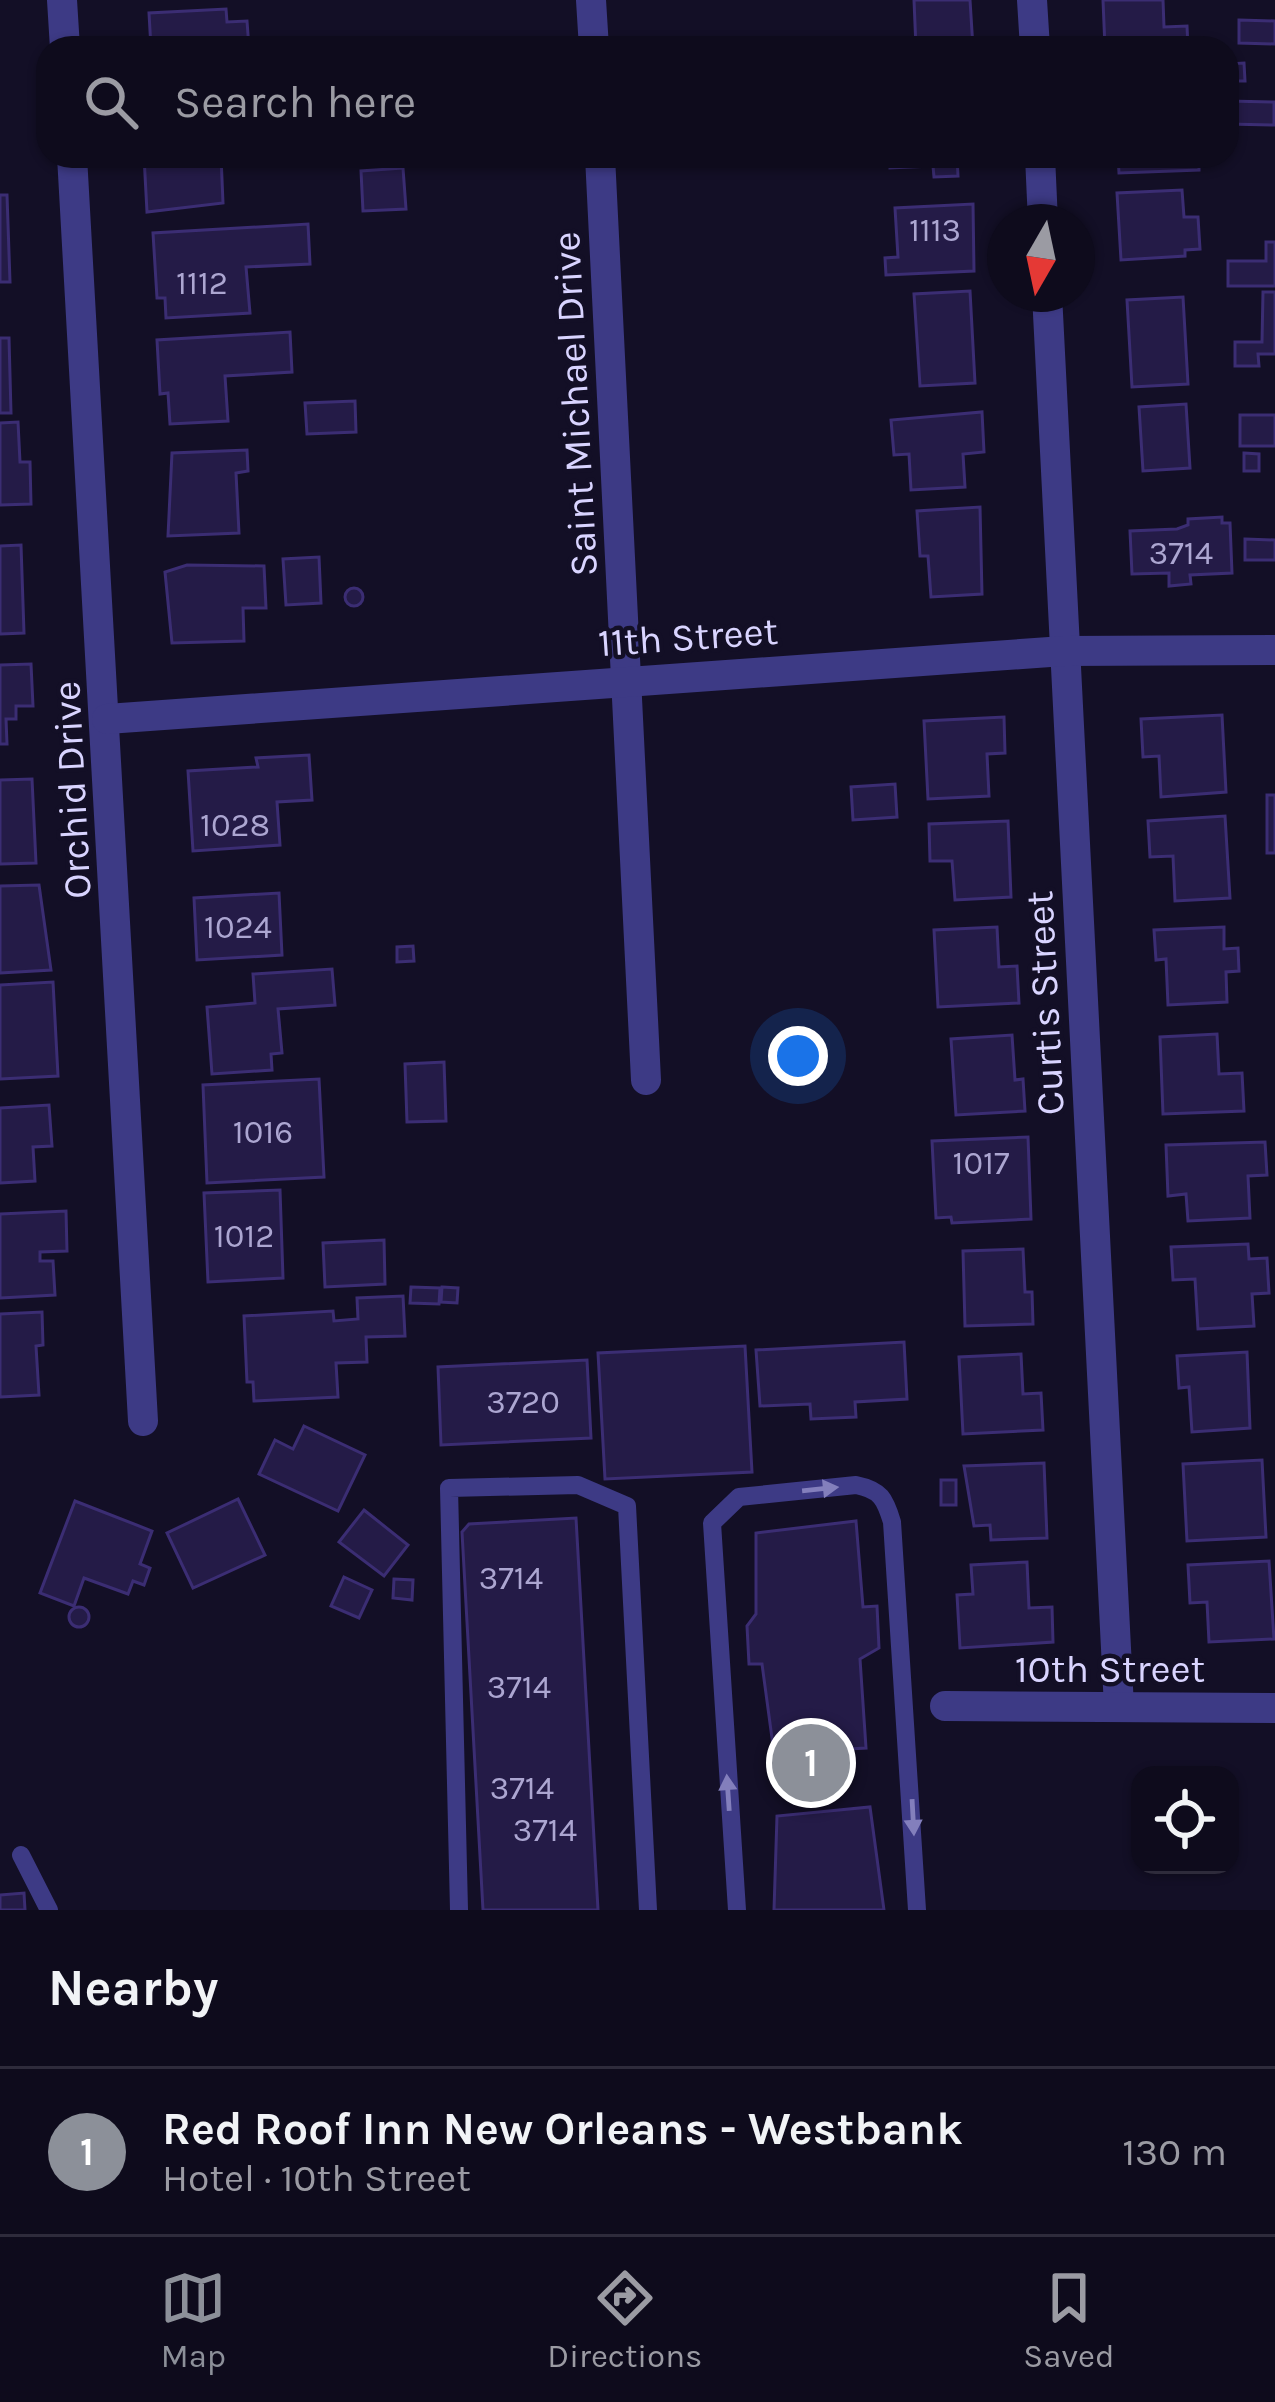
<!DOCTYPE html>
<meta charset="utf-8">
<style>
body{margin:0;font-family:Karla,sans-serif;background:#1c1929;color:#f1f3f6}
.controls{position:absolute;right:36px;bottom:36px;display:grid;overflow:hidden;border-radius:24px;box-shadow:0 3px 9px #0004}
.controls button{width:108px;height:108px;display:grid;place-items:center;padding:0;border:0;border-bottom:3px solid #2e2b3b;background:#0e0b1c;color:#f1f3f6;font:60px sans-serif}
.compass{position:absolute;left:987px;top:204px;width:108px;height:108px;border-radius:50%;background:#0e0b1c;box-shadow:0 3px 9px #0004;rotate:189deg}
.you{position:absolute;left:798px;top:1056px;width:42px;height:42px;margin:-30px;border:9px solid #fff;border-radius:50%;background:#1a73e8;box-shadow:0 0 0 18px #1a73e833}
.badge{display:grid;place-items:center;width:78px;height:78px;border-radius:50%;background:#8c9099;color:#fff;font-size:39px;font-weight:700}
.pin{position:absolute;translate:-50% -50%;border:6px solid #fff;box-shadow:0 3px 12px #0006}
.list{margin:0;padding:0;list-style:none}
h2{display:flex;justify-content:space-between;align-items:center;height:156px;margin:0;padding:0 48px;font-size:51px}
h2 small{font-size:39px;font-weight:400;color:#9b9ba3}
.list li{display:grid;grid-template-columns:78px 1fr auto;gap:36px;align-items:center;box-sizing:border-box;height:168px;padding:0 48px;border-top:3px solid #2e2b3b}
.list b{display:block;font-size:45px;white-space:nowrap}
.list p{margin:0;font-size:39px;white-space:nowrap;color:#9b9ba3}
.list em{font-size:39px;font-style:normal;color:#9b9ba3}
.icon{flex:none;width:66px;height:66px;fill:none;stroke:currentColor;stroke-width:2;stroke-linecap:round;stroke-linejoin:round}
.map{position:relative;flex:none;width:1275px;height:1910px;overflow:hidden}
.search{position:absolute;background:#0e0b1c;box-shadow:0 3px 9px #0004;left:36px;right:36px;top:36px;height:132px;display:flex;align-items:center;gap:30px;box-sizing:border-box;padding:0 42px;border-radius:36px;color:#9b9ba3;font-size:45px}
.sheet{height:324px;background:#0e0b1c}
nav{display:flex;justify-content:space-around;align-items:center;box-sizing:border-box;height:168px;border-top:3px solid #2e2b3b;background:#0e0b1c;font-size:33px;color:#9b9ba3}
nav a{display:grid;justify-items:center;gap:6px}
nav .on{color:#8c9099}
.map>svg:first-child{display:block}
</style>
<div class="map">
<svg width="1275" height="1910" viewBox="0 0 1275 1910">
<rect width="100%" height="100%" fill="#130f26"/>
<g fill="#241b47" stroke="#3b2d73" stroke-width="3">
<path d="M914,0h56l3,48h-57z"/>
<path d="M1103,0h60l1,27 23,-1 1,22h-83z"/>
<path d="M226,9l1,13 20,-1 2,27h-98l-2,-35z"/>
<path d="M1239,20l36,1v23l-36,-1z"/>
<path d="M1244,63l1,18h-15l-1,-17z"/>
<path d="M1228,101l46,1v23l-46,-1z"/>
<path d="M144,156h77l2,47 -76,9z"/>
<path d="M890,156h67l1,20 -24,1 -1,-11 -43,2z"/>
<path d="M1118,156h81v14l-80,3z"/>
<path d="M403,168l3,41 -43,2 -2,-40z"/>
<path d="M1182,190l2,27h14l2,32 -15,1v6l-64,4 -4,-67z"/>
<path d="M0,195h7l3,87h-10z"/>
<path d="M973,204l1,67 -88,4 -1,-17 13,-1 -3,-49z"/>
<path d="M308,224l2,40 -64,3 4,46 -84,5 -1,-20h-8l-4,-65z"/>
<path d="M1266,242h9v44h-47v-25h38z"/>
<path d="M970,291l5,92 -55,3 -6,-92z"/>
<path d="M1263,292h12v62h-17l1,12h-24v-24h27z"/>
<path d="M1183,297l5,87 -56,3 -5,-87z"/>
<path d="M290,332l2,40 -67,4 3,45 -58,3 -2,-31 -8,1 -3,-54z"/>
<path d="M0,338h9l2,75h-11z"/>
<path d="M355,401l1,31 -49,2 -2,-31z"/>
<path d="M1186,404l4,64 -47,3 -4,-64z"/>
<path d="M982,412l2,40 -21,2 2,33 -54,3 -2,-36 -15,1 -3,-35z"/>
<rect x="1240" y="415" width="35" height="31"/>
<path d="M18,422l2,40h10l1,42 -31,1v-82z"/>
<path d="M247,450l1,21 -12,2 3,60 -71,3 4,-83z"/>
<path d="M1244,453l15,1v17h-15z"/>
<path d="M980,507l2,87 -51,3 -3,-41h-8l-3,-45z"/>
<path d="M1222,517v6h8l2,50 -42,2 1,9 -22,2v-13l-37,1 -2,-43 47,-2 11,-4v-6z"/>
<path d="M1245,539l30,1v20h-30z"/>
<path d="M21,545l3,88 -24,1v-88z"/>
<path d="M319,557l2,46 -35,2 -3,-46z"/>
<path d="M187,565l77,1 2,42h-23l1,33 -72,2 -7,-71z"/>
<circle cx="354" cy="597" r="9"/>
<path d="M31,664l2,42h-17v13h-10l1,25h-7v-79z"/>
<path d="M1222,715l4,77 -65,5 -2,-41 -16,1 -2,-38z"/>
<path d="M1004,717l1,36 -18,1 2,42 -61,3 -4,-78z"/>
<path d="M309,755l3,45 -35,2 3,43 -87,6 -5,-80 70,-4 -2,-9z"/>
<path d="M32,779l4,84 -36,1v-84z"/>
<path d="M895,784l2,33 -44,3 -2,-33z"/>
<rect x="1267" y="795" width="8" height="58"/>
<path d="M1225,816l5,82 -55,3 -2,-45 -23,1 -2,-36z"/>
<path d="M1008,821l3,76 -56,3 -3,-39h-22l-1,-37z"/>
<path d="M39,885l12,85 -51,3v-87z"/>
<path d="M279,893l3,62 -85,5 -3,-62z"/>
<path d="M997,927l2,40 18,-1 2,37 -81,4 -4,-77z"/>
<path d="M1224,927v22l14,-1 1,23 -13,1 1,30 -59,3 -2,-46 -10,1 -2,-30z"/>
<path d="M413,946l1,15 -17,1v-15z"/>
<path d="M332,969l3,36 -57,4 4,44 -11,1 1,16 -60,4 -5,-67 48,-4 -2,-29z"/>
<path d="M53,982l5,94 -58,3v-94z"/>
<path d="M1217,1034l2,40 23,-1 2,38 -81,3 -3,-77z"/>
<path d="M1012,1035l3,45 8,-1 2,32 -69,4 -5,-76z"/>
<path d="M444,1062l2,59 -39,1 -2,-58z"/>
<path d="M319,1079l5,98 -117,6 -4,-98z"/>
<path d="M49,1105l3,41 -19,1 2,34 -35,2v-75z"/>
<path d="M1028,1137l3,82 -79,4 -1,-6 -15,1 -4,-77z"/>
<path d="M1265,1142l2,33 -19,1 2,42 -62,3 -2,-27 -18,2 -2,-51z"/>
<path d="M280,1190l3,88 -75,4 -4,-89z"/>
<path d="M66,1211l1,40 -27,1v9h13l2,34 -55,3v-84z"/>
<path d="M384,1240l1,44 -60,3 -2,-44z"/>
<path d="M1248,1244l1,15 18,-1 2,35 -17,1 2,32 -56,3 -3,-50 -22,1 -2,-33z"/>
<path d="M1023,1249l2,43h7l1,32 -68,2 -2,-75z"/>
<path d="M411,1287l29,1 -1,16 -29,-1z"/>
<path d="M442,1287l16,1 -1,15 -16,-1z"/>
<path d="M403,1296l2,40 -39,1 1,25 -31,1 2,34 -84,4 -1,-19h-6l-3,-66 89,-5 1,10 24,-2 -1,-21z"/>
<path d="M42,1312l1,33 -7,1 3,49 -39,2v-83z"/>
<path d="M904,1342l3,57 -52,3 1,15 -45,2 -1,-15 -50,2 -4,-56z"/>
<path d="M745,1346l7,126 -147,7 -7,-126z"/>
<path d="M1247,1352l3,76 -58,4 -3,-45 -10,1 -2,-32z"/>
<path d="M1021,1354l2,40 18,-1 2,37 -80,4 -4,-77z"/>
<path d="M587,1360l4,78 -150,7 -3,-78z"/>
<path d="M304,1426l61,29 -27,56 -79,-37 16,-34 18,9z"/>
<path d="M1262,1460l4,77 -79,4 -4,-77z"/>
<path d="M1044,1463l3,75 -56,2 -1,-15 -16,1 -10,-60z"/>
<rect x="941" y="1480" width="15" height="25"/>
<path d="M238,1499l27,56 -72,33 -26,-55z"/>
<path d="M75,1501l77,30 -12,33 10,4 -6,17 -11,-4 -5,13 -44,-16 -10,28 -34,-13z"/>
<path d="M364,1510l44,35 -24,31 -45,-34z"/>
<path d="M576,1518l22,392h-115l-21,-378 7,-8z"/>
<path d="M856,1521l7,86 14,-1 2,42 -19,11 6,89 -92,5 -12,-89h-13l-2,-38 9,-12v-81z"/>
<path d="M1269,1561l5,78 -65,3 -2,-40 -17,1 -2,-38z"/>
<path d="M1027,1562l2,46 23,-1 1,35 -93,6 -3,-53 16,-1 -2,-29z"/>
<path d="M344,1577l28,13 -13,28 -28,-12z"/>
<path d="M394,1579l19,1 -1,20 -19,-2z"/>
<circle cx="79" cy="1617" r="10"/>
<path d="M870,1807l14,103h-110l3,-94z"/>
<path d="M24,1893l1,17h-25v-15z"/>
</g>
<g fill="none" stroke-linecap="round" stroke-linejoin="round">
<g stroke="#3d3a85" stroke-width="18">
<path d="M21,1855l28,55"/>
<path d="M459,1910l-10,-422 129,-3 49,21 21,404"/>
<path d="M737,1910l-25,-387 27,-26 117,-12c25,5 29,14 36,37l25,388"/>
</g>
<g stroke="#3d3a85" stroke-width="30">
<path d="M62,0l3,48"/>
<path d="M591,0l3,48"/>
<path d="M1032,0l3,48"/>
<path d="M72,156l71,1265"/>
<path d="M600,156l46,924"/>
<path d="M1040,156l3,66"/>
<path d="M1047,294l72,1413"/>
<path d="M107,719l957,-68 211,-1"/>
<path d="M945,1706l330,2"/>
</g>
</g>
<defs><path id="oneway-solid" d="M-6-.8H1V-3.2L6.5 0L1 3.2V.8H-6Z" transform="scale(3)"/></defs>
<g fill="#837fbc">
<use href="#oneway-solid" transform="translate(820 1489) rotate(-6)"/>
<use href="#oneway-solid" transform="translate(728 1793) rotate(-94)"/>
<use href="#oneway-solid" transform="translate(913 1817) rotate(87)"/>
</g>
<g text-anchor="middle" stroke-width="9" stroke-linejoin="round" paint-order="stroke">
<g font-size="33" fill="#aca6d1">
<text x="935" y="241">1113</text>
<text x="202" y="294">1112</text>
<text x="1181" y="564">3714</text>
<text x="235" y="836">1028</text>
<text x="238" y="938">1024</text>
<text x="263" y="1143">1016</text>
<text x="981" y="1174">1017</text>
<text x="244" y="1247">1012</text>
<text x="523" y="1413">3720</text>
<text x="511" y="1589">3714</text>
<text x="519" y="1698">3714</text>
<text x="522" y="1799">3714</text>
<text x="545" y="1841">3714</text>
</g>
<g font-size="39" fill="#d9d4ff" stroke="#130f26">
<text transform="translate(574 404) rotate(-93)" y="14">Saint Michael Drive</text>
<text transform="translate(688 636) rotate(-4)" y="14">11th Street</text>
<text transform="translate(71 790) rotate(-93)" y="14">Orchid Drive</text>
<text transform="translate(1044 1003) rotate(-93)" y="14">Curtis Street</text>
<text x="1110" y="1682">10th Street</text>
</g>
</g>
</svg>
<div class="controls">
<button><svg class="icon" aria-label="locate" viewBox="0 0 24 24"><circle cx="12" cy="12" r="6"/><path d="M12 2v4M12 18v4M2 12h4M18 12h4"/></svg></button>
</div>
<svg class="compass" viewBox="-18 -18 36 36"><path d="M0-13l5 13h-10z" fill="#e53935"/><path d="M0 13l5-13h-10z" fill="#9b9ba3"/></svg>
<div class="you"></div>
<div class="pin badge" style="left:811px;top:1763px">1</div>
<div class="search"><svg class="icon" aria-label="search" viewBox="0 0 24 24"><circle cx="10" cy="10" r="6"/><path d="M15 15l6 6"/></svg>Search here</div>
</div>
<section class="sheet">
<h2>Nearby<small></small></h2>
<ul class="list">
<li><span class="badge">1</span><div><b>Red Roof Inn New Orleans - Westbank</b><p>Hotel · 10th Street</p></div><em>130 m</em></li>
</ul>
</section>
<nav>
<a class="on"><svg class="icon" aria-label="map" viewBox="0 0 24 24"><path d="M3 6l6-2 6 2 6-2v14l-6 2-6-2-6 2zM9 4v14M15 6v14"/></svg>Map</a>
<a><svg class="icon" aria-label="directions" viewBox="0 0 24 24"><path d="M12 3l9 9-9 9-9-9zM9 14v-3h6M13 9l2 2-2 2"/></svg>Directions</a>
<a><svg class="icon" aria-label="saved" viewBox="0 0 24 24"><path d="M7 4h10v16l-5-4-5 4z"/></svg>Saved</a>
</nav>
